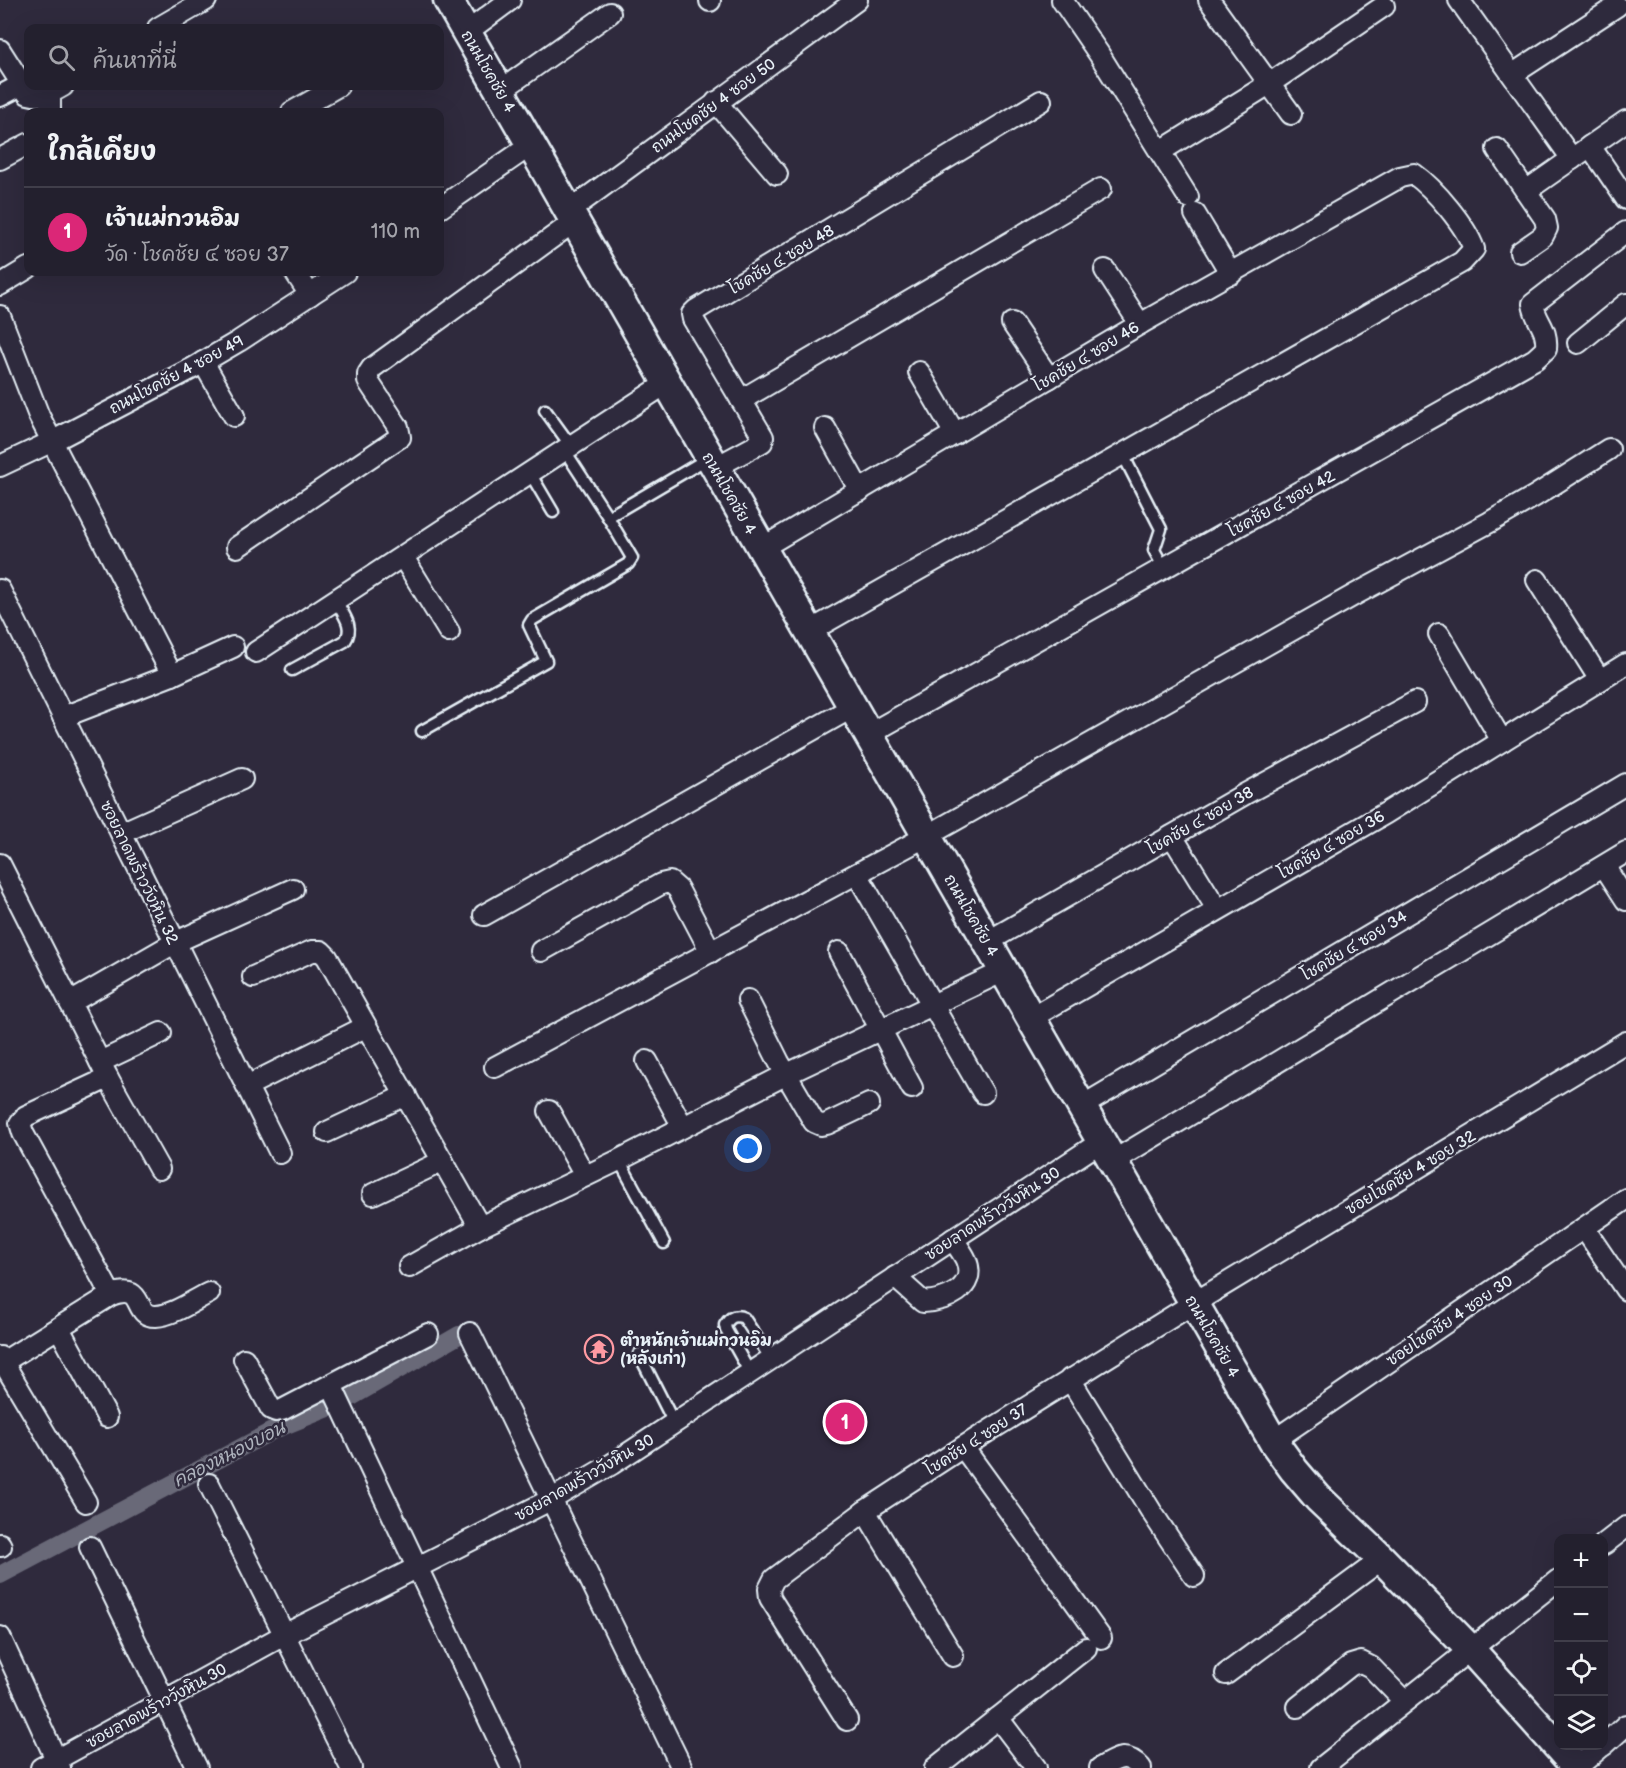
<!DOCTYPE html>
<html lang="th">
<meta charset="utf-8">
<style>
body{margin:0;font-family:"Balsamiq Sans","Playpen Sans Thai",sans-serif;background:#2f2d3a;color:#f1f3f6}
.controls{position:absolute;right:18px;bottom:18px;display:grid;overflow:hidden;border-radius:12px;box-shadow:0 6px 24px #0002}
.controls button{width:54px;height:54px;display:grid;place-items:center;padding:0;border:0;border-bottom:2px solid #403e4a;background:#23202e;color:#f1f3f6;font:30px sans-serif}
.you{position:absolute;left:748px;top:1149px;width:21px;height:21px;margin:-15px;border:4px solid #fff;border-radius:50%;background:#1a73e8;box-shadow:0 0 0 9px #1a73e833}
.badge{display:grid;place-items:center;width:39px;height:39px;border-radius:50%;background:#db2777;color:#fff;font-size:20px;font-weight:700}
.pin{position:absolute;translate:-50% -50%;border:3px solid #fff;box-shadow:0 2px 6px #0006}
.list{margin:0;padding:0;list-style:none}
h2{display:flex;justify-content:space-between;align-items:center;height:78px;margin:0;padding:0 24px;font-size:26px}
h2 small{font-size:20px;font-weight:400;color:#a3a3aa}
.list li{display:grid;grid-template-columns:39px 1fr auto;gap:18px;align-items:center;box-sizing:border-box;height:90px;padding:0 24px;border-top:2px solid #403e4a}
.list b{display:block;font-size:22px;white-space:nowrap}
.list p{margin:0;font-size:20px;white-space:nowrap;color:#a3a3aa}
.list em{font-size:20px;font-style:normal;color:#a3a3aa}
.icon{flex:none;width:33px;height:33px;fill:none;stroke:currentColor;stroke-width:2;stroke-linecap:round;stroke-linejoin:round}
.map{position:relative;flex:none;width:1626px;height:1768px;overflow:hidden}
.search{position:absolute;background:#23202e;box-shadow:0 6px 24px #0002;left:24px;top:24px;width:420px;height:66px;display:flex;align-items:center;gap:15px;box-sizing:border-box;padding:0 21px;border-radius:12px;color:#a3a3aa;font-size:22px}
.panel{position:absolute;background:#23202e;box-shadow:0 6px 24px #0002;left:24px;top:108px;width:420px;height:168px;border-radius:12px}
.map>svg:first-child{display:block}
</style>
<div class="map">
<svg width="1626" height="1768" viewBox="0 0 1626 1768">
<rect width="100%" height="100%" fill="#2f2a3d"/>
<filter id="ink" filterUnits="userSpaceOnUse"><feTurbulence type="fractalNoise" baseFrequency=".0167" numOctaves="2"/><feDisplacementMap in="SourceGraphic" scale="12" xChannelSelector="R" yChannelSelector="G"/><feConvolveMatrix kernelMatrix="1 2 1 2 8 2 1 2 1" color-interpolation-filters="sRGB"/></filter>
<g filter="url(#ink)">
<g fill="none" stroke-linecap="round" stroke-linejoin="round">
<path stroke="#696978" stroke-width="18" d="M0,1575l274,-145 67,-27 118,-68"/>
<g stroke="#e8f1f8" stroke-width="15">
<g id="lane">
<path d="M545,410l26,36"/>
<path d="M1122,453l39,76 -7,21 10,18"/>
<path d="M569,457l39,60 102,-60"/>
<path d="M530,473l23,39"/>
<path d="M292,670l53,-29c10,-14 -2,-27 -9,-40"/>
<path d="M422,731l124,-70 -17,-36 3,-5 96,-56 4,-6 -24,-41"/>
<path d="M619,1160l45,83"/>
<path d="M639,1354l35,69"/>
<path d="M750,1373l-24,-43 -1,-5c5,-8 10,-11 19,-7l27,41"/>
</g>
</g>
<g stroke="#e8f1f8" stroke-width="24">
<g id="street">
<path d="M710,0v1"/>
<path d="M1062,0l37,54 89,143"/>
<path d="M1209,0l82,114"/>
<path d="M1459,0l113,159"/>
<path d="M158,28l48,-28"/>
<path d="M467,32l43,-32"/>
<path d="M0,50l28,44c14,4 23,-1 35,-8"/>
<path d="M1513,74l104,-68"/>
<path d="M500,91l110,-78"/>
<path d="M0,96l21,-11"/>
<path d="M716,102l61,72"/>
<path d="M50,112v-19"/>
<path d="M292,112l46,-26"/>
<path d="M1590,146l36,53"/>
<path d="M1497,149l48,70 2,9 -4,8 -23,16"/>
<path d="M1161,151l108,-67 115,-78"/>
<path d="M0,159l28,-15"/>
<path d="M1526,191l100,-70"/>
<path d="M440,208l91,-63"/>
<path d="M569,211l288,-211"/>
<path d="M1195,214l36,60"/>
<path d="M1105,270l35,54"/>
<path d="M295,272l15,23"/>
<path d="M0,285l28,-17"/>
<path d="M0,316l39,100 133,259"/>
<path d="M1012,323l37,55"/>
<path d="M1578,343l48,-39"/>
<path d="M203,362l31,54"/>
<path d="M919,372l36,62"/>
<path d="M741,400l360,-211"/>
<path d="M825,428l35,63"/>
<path d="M0,466l53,-25 140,-73 46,-27 106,-69"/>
<path d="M716,467l41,-22 5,-3 1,-5 -70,-118 -1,-5 4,-4 345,-209"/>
<path d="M237,547l163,-110 -2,-10 -30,-46v-7l4,-6 203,-147"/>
<path d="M762,548l378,-224 260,-147 14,-3c21,15 52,52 60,75l-12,13 -652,369"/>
<path d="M403,557l46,75"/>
<path d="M1537,580l63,100"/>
<path d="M0,590l280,563"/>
<path d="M1439,634l63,107"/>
<path d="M256,652l411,-269"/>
<path d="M63,717l109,-42 61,-28"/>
<path d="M869,734l666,-375 11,-10c2,-22 -10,-26 -13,-45l93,-72"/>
<path d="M121,833l121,-54"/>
<path d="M1172,836l45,73"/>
<path d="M0,864l108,214 51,91"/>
<path d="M1604,866l22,34"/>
<path d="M857,874l126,219"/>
<path d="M484,915l369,-208"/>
<path d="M987,942l258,-148 170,-92"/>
<path d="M541,951l120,-67 9,-2 8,7 33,63"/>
<path d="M839,952l73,136"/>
<path d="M253,977l59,-26h9l6,6 153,270"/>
<path d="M748,1000l31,62 35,60 7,3 6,-1 42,-20"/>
<path d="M70,1003l106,-61 117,-53"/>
<path d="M1031,1018l355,-205 240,-149"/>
<path d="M647,1061l36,66"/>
<path d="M100,1062l61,-29"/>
<path d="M495,1067l432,-231 429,-242 134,-72 45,-26 74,-47"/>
<path d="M108,1078l-82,38 -6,7 3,10 88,162"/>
<path d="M247,1086l118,-59"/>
<path d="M1082,1106l544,-322"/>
<path d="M549,1111l36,65"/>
<path d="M327,1132l79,-37"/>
<path d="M1113,1161l513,-309"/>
<path d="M373,1194l70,-33"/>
<path d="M1584,1228l42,62"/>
<path d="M409,1267l71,-40 139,-67 168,-86 217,-103"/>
<path d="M895,1277l28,25c22,-1 55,-13 43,-42 -3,-7 -9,-14 -13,-21"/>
<path d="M59,1328l48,89"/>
<path d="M470,1333l212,435"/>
<path d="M0,1357l86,145"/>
<path d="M244,1359l27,50 5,2 6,-1 146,-76"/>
<path d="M0,1364l111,-69c36,-13 20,22 45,21 18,-1 38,-16 53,-23"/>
<path d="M1070,1379l81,132 43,65"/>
<path d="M331,1385l181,383"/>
<path d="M1273,1441l353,-242"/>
<path d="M963,1447l138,191"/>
<path d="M209,1484l142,284"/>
<path d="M865,1511l88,145"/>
<path d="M0,1544l1,2"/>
<path d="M1604,1544l22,-17"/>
<path d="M90,1547l107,221"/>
<path d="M0,1637l60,131"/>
<path d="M1226,1674l156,-115"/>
<path d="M1298,1707l53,-42 10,-3 10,5 33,34"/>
<path d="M998,1718l38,50"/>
<path d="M847,1720l-77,-122 -1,-9 5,-10 91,-68 98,-64 231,-144 432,-261"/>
<path d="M1604,1745l22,-20"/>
<path d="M41,1768l243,-133 268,-136 60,-35 490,-323"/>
<path d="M935,1768l151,-120"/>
<path d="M1100,1768c16,-9 26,-17 41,0"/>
<path d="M1321,1768l237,-188"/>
<path d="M1576,1768l26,-22"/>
</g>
</g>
<g stroke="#e8f1f8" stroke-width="33">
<path id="secondary" d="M448,0l825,1441 21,29 24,28 64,61 88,90 107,119"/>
</g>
<use href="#lane" stroke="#2f2a3d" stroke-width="10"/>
<use href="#street" stroke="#2f2a3d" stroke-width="20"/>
<use href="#secondary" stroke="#2f2a3d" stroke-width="28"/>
</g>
</g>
<defs>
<g id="temple-ring" transform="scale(1.5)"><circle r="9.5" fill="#2f2a3d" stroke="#ff9aa2" stroke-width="1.5"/><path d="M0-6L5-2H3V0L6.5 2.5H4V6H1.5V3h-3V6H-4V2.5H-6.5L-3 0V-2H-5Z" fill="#ff9aa2"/></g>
</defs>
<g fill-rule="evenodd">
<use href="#temple-ring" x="599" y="1349"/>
</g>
<g text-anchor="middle" stroke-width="5" stroke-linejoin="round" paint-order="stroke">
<g font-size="16" fill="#e8f1f8" stroke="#2f2a3d">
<text transform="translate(489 71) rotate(60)" y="6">ถนนโชคชัย 4</text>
<text transform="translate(713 105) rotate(-36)" y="6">ถนนโชคชัย 4 ซอย 50</text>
<text transform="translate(781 259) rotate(-31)" y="6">โชคชัย ๔ ซอย 48</text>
<text transform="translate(1086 356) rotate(-31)" y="6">โชคชัย ๔ ซอย 46</text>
<text transform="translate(176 374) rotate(-28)" y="6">ถนนโชคชัย 4 ซอย 49</text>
<text transform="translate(730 493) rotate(60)" y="6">ถนนโชคชัย 4</text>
<text transform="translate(1281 503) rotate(-29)" y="6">โชคชัย ๔ ซอย 42</text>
<text transform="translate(1200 820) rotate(-30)" y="6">โชคชัย ๔ ซอย 38</text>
<text transform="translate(1331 844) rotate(-30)" y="6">โชคชัย ๔ ซอย 36</text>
<text transform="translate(140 872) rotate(64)" y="6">ซอยลาดพร้าววังหิน 32</text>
<text transform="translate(972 915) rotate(60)" y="6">ถนนโชคชัย 4</text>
<text transform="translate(1354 945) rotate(-31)" y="6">โชคชัย ๔ ซอย 34</text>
<text transform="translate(1410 1172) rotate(-31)" y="6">ซอยโชคชัย 4 ซอย 32</text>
<text transform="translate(992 1213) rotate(-33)" y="6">ซอยลาดพร้าววังหิน 30</text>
<text transform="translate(1449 1320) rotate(-34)" y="6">ซอยโชคชัย 4 ซอย 30</text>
<text transform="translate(1213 1336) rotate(60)" y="6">ถนนโชคชัย 4</text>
<text transform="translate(976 1439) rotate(-33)" y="6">โชคชัย ๔ ซอย 37</text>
<text transform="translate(584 1477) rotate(-30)" y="6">ซอยลาดพร้าววังหิน 30</text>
<text transform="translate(156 1705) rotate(-29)" y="6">ซอยลาดพร้าววังหิน 30</text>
</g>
<g font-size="16" font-weight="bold" fill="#e8f1f8" stroke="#2f2a3d" text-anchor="start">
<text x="620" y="1346">ตำหนักเจ้าแม่กวนอิม<tspan x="620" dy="18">(หลังเก่า)</tspan></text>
</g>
<g font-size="18" font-style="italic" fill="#afb4be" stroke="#2f2a3d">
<text transform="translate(229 1454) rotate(-27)" y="6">คลองหนองบอน</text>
</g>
</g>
</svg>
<div class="controls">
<button>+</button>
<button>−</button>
<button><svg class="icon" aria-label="locate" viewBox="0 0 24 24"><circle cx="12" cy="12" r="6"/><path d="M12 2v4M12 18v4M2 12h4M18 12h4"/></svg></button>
<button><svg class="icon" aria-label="layers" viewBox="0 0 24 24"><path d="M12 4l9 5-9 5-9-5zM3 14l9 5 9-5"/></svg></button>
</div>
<div class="you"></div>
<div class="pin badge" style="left:845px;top:1422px">1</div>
<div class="search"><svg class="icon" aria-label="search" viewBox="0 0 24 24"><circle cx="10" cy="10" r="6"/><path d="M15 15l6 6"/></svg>ค้นหาที่นี่</div>
<section class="panel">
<h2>ใกล้เคียง<small></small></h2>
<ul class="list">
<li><span class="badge">1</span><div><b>เจ้าแม่กวนอิม</b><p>วัด · โชคชัย ๔ ซอย 37</p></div><em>110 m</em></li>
</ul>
</section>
</div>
